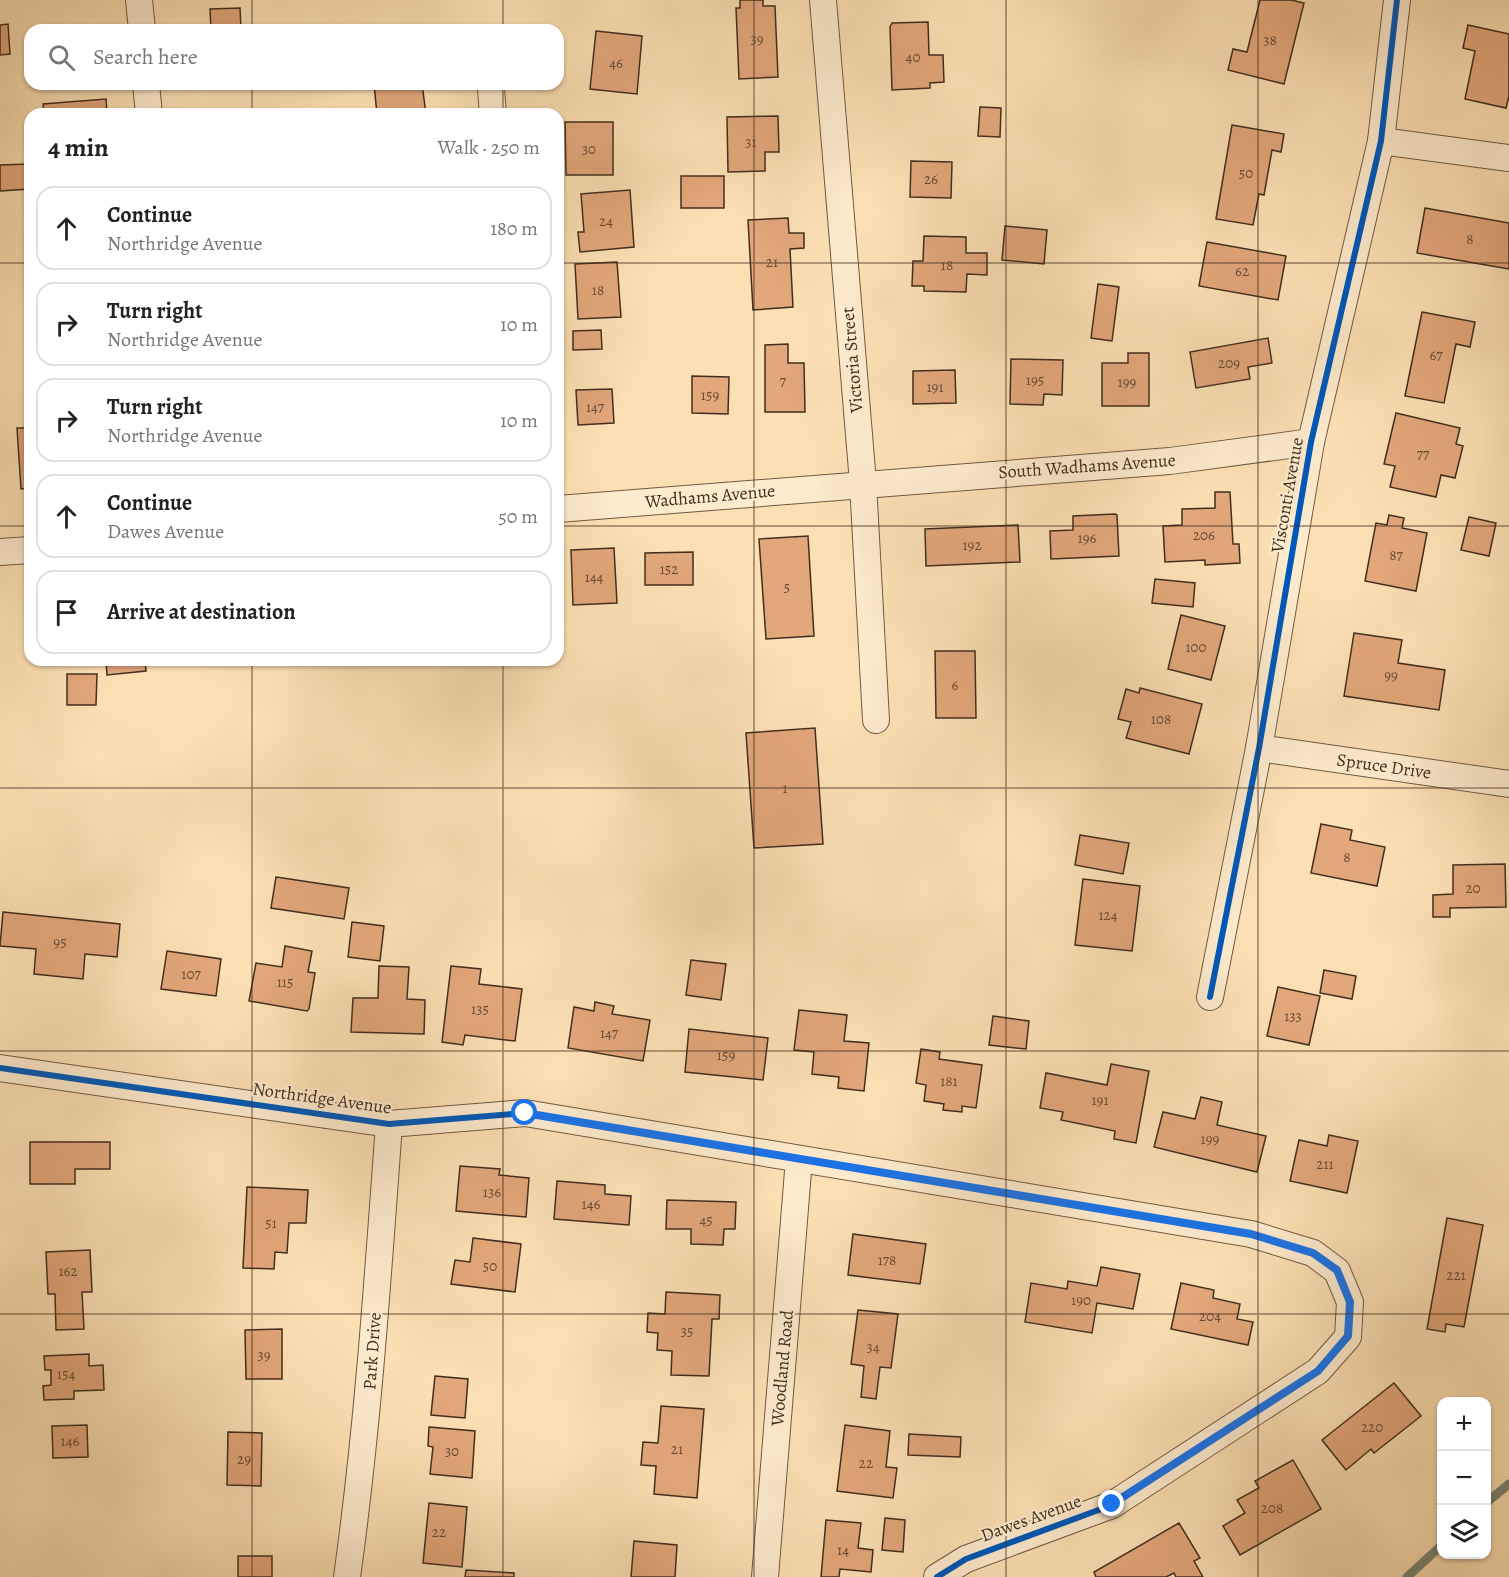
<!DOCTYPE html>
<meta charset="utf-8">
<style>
body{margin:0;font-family:Alegreya,serif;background:#f6f6f6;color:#222}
.controls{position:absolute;right:18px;bottom:18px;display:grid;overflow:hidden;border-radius:12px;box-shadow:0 2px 4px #0004}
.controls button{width:54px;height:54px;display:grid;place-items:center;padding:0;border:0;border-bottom:2px solid #e0e0e0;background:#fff;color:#222;font:30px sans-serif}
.stop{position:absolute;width:18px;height:18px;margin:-14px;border:4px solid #1a73e8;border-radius:50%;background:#fff}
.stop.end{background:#1a73e8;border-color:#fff;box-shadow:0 2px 6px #0008}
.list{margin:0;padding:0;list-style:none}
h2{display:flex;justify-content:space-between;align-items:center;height:78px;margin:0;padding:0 24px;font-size:26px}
h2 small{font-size:20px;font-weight:400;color:#767676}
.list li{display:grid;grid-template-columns:39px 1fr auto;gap:18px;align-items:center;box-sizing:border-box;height:84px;margin:0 12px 12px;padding:0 12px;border:2px solid #e0e0e0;border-radius:18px}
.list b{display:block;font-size:22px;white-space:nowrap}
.list p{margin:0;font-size:20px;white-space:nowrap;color:#767676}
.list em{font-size:20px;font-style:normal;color:#767676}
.icon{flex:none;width:33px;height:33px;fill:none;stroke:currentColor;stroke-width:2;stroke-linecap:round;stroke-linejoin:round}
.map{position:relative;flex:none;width:1509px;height:1577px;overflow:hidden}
.search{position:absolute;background:#fff;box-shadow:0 2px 4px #0004;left:24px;top:24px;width:540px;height:66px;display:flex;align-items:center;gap:15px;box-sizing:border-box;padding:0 21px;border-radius:18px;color:#767676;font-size:22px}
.panel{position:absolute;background:#fff;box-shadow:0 2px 4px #0004;left:24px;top:108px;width:540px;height:558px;border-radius:18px}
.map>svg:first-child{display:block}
</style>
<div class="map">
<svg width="1509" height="1577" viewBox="0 0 1509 1577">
<rect width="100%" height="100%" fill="#fce0b3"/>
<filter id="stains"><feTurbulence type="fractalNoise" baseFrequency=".00333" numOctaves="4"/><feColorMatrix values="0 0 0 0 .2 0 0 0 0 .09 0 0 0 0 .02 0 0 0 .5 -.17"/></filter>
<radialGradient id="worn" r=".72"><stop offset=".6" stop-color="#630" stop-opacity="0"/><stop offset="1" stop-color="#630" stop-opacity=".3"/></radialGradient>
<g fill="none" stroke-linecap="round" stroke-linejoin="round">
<g stroke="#798475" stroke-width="9">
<path d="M1486,1503l23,-19"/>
<path d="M1407,1577l35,-32"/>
</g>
</g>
<g fill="#e2a77b" stroke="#412e1e" stroke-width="1.5">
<path d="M740,0h23v6h12l3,71 -39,2 -3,-71h4z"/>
<path d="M1260,0h31l13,3 -20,81 -56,-14 5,-21 14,3z"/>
<path d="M240,8l1,22h-30l-1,-21z"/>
<path d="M928,22l1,33h14l1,27 -14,1v5l-38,2 -2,-63 2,-4z"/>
<path d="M8,24l2,30 -10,1v-30z"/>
<path d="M1468,25l41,9v62l-3,12 -41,-9 10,-48 -12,-3z"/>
<path d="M596,31l46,5 -5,58 -47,-5z"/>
<path d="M374,84h48l4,30h-49z"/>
<path d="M106,99l1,15h-63l-1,-10z"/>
<path d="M980,107l21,1 -1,29 -22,-1z"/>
<path d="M244,110v4h-47v-1z"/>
<path d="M778,116l1,36h-14v19l-37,1 -1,-55z"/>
<path d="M565,122h48v53h-47z"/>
<path d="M1232,125l52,9 -3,18 -9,-2 -8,45 -5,-1 -6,31 -37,-6z"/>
<path d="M911,161l41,1 -1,36 -41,-1z"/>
<path d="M30,164v25l-30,2v-26z"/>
<rect x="681" y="176" width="43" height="32"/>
<path d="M630,190l4,57 -54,5 -2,-20h6l-3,-38z"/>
<path d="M1425,208l84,15v46l-92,-16z"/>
<path d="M788,218l1,15h15v15l-14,1 3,58 -40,3 -5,-90z"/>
<path d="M1005,226l42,4 -3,34 -42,-4z"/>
<path d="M924,236l42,1v16h21v22l-20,-1 -1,18 -42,-1v-5h-12l1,-25h10z"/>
<path d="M1207,242l79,14 -8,44 -79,-14z"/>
<path d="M617,262l4,55 -43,2 -3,-55z"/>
<path d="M1098,284l21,3 -7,54 -21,-3z"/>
<path d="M1422,312l53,10 -5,25 -14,-3 -12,59 -39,-7z"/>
<path d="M601,330l1,19 -29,1v-19z"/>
<path d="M1268,338l4,25 -24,4 2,12 -54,9 -6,-36z"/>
<path d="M788,344v19h16l1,49h-40v-67z"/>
<path d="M1128,353h21v53h-47v-43h26z"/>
<path d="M1011,359l52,1 -1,35 -18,-1 -1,11 -33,-1z"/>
<path d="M955,370l1,33 -43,1v-33z"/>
<path d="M692,376l37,1 -1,37 -36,-1z"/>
<path d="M612,389l2,34 -36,2 -2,-35z"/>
<path d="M1396,413l64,15 -4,16 7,2 -8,32 -14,-3 -5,22 -46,-10 5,-21 -11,-2z"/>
<path d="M25,417h5v71l-9,1 -4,-61h9z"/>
<path d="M1215,492h15l3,52h6l1,19 -35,2v-5l-40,2 -2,-36 19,-1v-16l33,-1z"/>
<path d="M1115,514l2,1 2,41 -68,3 -1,-28 23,-1v-14z"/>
<path d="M1389,515l15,3 -2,10 25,5 -11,58 -51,-10 11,-58 11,2z"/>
<path d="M1469,517l27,6 -7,33 -28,-6z"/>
<path d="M1018,525l2,37 -94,4 -1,-37z"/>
<path d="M808,536l6,100 -48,3 -7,-100z"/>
<path d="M614,548l3,55 -44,2 -2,-55z"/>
<path d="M693,552v33h-48v-32z"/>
<path d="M1155,579l40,4 -2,24 -41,-4z"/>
<path d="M1181,615l44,11 -14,54 -43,-11z"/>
<path d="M1354,633l48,7 -4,23 47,7 -6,40 -95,-14z"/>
<path d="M935,651h40l1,67h-40z"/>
<path d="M106,660h39l1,11 -39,4z"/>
<path d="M67,674h30l-1,31h-29z"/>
<path d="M1140,688l62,16 -13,50 -63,-16 5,-16 -13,-3 8,-30 13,4z"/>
<path d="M815,728l8,116 -69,4 -8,-115z"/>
<path d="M1321,824l31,6 -2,10 35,7 -8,39 -66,-13z"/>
<path d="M1080,835l49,8 -6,31 -48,-9z"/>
<path d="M1505,864l1,43 -56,1v9h-17v-22l20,-1v-29z"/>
<path d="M276,877l73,11 -5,31 -73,-11z"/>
<path d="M1083,879l57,7 -8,65 -57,-6z"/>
<path d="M3,912l117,12 -3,33 -32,-3 -2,25 -49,-5 2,-25 -36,-3z"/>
<path d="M352,922l32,4 -4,35 -32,-4z"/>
<path d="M285,946l27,5 -4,21 7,1 -6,36 -2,2 -58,-10 7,-38 26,4z"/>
<path d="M167,951l54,8 -5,37 -55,-7z"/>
<path d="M691,960l35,4 -5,36 -35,-5z"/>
<path d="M379,966l30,1 -2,32 18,1 -1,34 -73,-2 2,-34h25z"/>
<path d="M451,966l30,3 -2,15 43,5 -7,52 -50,-6 -2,10 -21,-3z"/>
<path d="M1324,970l32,6 -4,23 -32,-6z"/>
<path d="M1278,987l42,9 -11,49 -42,-9z"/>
<path d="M595,1002l19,4 -2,8 38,6 -7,41 -75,-13 6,-41 20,4z"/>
<path d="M799,1010l48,5 -3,26 25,2 -5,48 -26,-3 1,-11 -27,-3 2,-22 -20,-2z"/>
<path d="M993,1016l36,5 -3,28 -37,-4z"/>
<path d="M689,1029l79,9 -5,42 -78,-8z"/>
<path d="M921,1049l19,3 -1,7 43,6 -6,43 -14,-2v6l-19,-2 1,-6 -20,-3 2,-16 -10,-2z"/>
<path d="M1111,1064l38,7 -13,72 -22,-4 1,-8 -54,-11 2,-8 -23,-4 6,-35 61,12z"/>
<path d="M1201,1097l21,5 -5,23 49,11 -9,36 -103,-25 9,-35 32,7z"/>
<path d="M1329,1135l29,6 -11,52 -57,-12 9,-41 28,6z"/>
<path d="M30,1142h80v27h-35v15h-45z"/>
<path d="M460,1166l40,3 -1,6 30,3 -3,39 -70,-6z"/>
<path d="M557,1181l48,4v9l26,2 -2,29 -75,-6z"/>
<path d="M247,1187l61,3 -2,33h-17l-2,30 -12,-1 -1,17 -31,-1z"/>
<path d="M667,1200l69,2 -1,27h-11l-1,16 -32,-1v-15h-25z"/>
<path d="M1447,1218l36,7 -19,102 -18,-3 -1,8 -18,-3z"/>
<path d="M853,1234l73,10 -6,40 -72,-9z"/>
<path d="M473,1238l48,6 -6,48 -64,-8 4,-24 15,2z"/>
<path d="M90,1250l2,42h-10l2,37 -28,1 -1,-36h-7l-2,-42z"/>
<path d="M1101,1267l39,7 -7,35 -36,-6 -5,30 -67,-11 6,-39 36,6 1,-8 29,5z"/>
<path d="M1181,1283l33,7 -1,8 27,6 -3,15 16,3 -5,23 -77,-16z"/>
<path d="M666,1292l54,3 -1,24h-7l-3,57 -38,-1 1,-24 -15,-1 1,-17 -11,-1 1,-19 17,1z"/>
<path d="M858,1310l40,4 -7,54 -11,-1 -4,32 -15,-2 3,-31 -13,-2z"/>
<path d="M282,1329v50h-36l-1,-49z"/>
<path d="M89,1354v12l14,-1 1,25 -30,1v8l-30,1 -1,-14 8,-1v-15h-6l-1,-14z"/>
<path d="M435,1376l33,3 -3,39 -34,-3z"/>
<path d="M1394,1383l27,33 -47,37 -3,-4 -25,21 -24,-30z"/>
<path d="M661,1406l43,3 -7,89 -43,-4 2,-28 -15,-1 2,-23 15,1z"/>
<path d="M87,1425l1,32 -35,1 -1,-32z"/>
<path d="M845,1425l45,6 -4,36 11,1 -4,30 -56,-7z"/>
<path d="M429,1427l46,4 -3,47 -42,-4 3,-27 -5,-1z"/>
<path d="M228,1432l34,1 -1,53 -34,-1z"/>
<path d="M909,1434l52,3 -1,20 -52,-2z"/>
<path d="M1293,1460l28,49 -81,46 -17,-29 22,-13 -8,-13 22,-12 -4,-7z"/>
<path d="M429,1503l38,4 -5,60 -39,-4z"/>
<path d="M885,1518l20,2 -2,32 -21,-2z"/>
<path d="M826,1520l35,3 -3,25 15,2 -2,22 -31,-3 -1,8h-18z"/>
<path d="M1179,1523l21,35 -6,3 9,16h-27l-2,-4 -8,4h-70l-2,-5z"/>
<path d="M634,1541l43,4 -2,32h-44z"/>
<rect x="238" y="1556" width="34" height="21"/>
<path d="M466,1570l48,3v4h-49z"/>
</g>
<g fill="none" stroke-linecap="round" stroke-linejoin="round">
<g stroke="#705a43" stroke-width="28">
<g id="minor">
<path d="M139,0l3,30"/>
<path d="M823,0l40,483 13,237"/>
<path d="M146,84l3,30"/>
<path d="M491,89l2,25"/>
<path d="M1381,141l128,17"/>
<path d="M558,509l612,-48 141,-19"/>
<path d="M0,552l30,-2"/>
<path d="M1259,748l250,36"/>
<path d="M1210,997l49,-249 52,-306 70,-301 16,-141"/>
<path d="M0,1068l389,56 136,-11 726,121 62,19 24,18 13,31 -2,35 -30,34 -206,134 -146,54 -29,18"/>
<path d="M347,1577c21,-150 31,-302 42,-453"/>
<path d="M765,1577l34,-418"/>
</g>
</g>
<use href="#minor" stroke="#fdebce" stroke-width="26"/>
<g stroke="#fdebce" stroke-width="10">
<g id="cycleway">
<path d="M1210,997l49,-249 52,-306 70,-301 16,-141"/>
<path d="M0,1068l389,56 136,-11 726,121 62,19 24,18 13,31 -2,35 -30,34 -206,134 -146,54 -29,18"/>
</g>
</g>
<use href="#cycleway" stroke="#0057b8" stroke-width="6"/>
</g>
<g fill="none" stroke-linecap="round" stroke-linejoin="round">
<path stroke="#1a73e8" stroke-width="8" d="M525,1113l726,121 62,19 24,17 13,32 -2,34 -30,35 -206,133"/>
</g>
<path fill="none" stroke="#412e1e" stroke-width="1.5" stroke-opacity="0.55" d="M252,0v30M503,0v30M754,0v1577M1006,0v1577M1258,0v1577M252,84v30M503,84v30M0,263h30M558,263h951M0,526h30M558,526h951M252,660v917M503,660v917M0,788h1509M0,1051h1509M0,1314h1509"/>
<g text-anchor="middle" stroke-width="4.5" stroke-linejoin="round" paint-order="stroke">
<g font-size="15" fill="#694c35">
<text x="757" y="44">39</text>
<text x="1270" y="45">38</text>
<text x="913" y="62">40</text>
<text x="616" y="68">46</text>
<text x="751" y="147">31</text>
<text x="589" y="154">30</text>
<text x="1246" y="178">50</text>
<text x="931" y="184">26</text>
<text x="606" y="226">24</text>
<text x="1470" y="244">8</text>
<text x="772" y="267">21</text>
<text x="947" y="270">18</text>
<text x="1242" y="276">62</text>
<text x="598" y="295">18</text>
<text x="1436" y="360">67</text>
<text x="1229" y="368">209</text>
<text x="1035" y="385">195</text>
<text x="783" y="386">7</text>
<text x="1127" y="387">199</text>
<text x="935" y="392">191</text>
<text x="710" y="400">159</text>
<text x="595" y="412">147</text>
<text x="1423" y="459">77</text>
<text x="1204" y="540">206</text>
<text x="1087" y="543">196</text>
<text x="972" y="550">192</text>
<text x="1396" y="560">87</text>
<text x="669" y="574">152</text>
<text x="594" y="582">144</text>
<text x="787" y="592">5</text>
<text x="1196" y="652">100</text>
<text x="1391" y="680">99</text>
<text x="955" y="690">6</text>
<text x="1161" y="724">108</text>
<text x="785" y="793">1</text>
<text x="1347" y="862">8</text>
<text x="1473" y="893">20</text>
<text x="1108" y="920">124</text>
<text x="60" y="947">95</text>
<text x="191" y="979">107</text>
<text x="285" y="987">115</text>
<text x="480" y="1014">135</text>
<text x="1293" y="1021">133</text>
<text x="609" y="1038">147</text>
<text x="726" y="1060">159</text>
<text x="949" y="1086">181</text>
<text x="1100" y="1105">191</text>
<text x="1210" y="1144">199</text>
<text x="1325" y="1169">211</text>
<text x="492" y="1197">136</text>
<text x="591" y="1209">146</text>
<text x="706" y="1225">45</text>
<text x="271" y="1228">51</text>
<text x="887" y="1265">178</text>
<text x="490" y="1271">50</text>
<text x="68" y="1276">162</text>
<text x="1456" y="1280">221</text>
<text x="1081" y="1305">190</text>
<text x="1210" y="1321">204</text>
<text x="687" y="1336">35</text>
<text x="873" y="1352">34</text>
<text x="264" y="1360">39</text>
<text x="66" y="1379">154</text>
<text x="1372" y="1432">220</text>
<text x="70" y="1446">146</text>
<text x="677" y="1454">21</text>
<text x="452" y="1456">30</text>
<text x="244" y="1464">29</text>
<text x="866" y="1468">22</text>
<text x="1272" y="1513">208</text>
<text x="439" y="1537">22</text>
<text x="843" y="1555">14</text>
</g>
<g font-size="18" fill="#412e1e" stroke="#fdebce">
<text transform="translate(852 360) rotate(-95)" y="6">Victoria Street</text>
<text transform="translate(1087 466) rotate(-4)" y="6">South Wadhams Avenue</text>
<text transform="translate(1287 495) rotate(-80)" y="6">Visconti Avenue</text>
<text transform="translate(710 496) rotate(-5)" y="6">Wadhams Avenue</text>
<text transform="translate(1384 766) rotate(8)" y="6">Spruce Drive</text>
<text transform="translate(322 1098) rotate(8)" y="6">Northridge Avenue</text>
<text transform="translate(372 1351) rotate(-86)" y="6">Park Drive</text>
<text transform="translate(782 1368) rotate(-85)" y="6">Woodland Road</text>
<text transform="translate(1031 1518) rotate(-20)" y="6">Dawes Avenue</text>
</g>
</g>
<rect width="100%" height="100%" filter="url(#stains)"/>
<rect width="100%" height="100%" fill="url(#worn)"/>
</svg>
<div class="controls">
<button>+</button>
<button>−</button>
<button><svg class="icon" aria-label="layers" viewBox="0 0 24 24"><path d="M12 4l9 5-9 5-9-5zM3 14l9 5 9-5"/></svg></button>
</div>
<div class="stop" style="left:525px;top:1113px"></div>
<div class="stop end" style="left:1112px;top:1504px"></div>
<div class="search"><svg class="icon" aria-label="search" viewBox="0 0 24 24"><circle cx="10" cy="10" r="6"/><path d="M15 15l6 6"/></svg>Search here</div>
<section class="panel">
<h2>4 min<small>Walk · 250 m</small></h2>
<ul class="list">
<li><svg class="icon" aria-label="ahead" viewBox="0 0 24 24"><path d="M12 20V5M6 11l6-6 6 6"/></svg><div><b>Continue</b><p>Northridge Avenue</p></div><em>180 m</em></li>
<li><svg class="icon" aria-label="right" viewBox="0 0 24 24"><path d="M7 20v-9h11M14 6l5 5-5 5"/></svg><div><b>Turn right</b><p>Northridge Avenue</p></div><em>10 m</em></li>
<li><svg class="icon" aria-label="right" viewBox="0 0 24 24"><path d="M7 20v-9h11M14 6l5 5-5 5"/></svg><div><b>Turn right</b><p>Northridge Avenue</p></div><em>10 m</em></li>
<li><svg class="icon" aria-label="ahead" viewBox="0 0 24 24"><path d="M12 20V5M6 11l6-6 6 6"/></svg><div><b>Continue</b><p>Dawes Avenue</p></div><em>50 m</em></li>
<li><svg class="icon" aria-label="arrive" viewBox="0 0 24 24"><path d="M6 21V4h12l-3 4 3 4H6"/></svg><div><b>Arrive at destination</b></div></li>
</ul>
</section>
</div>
